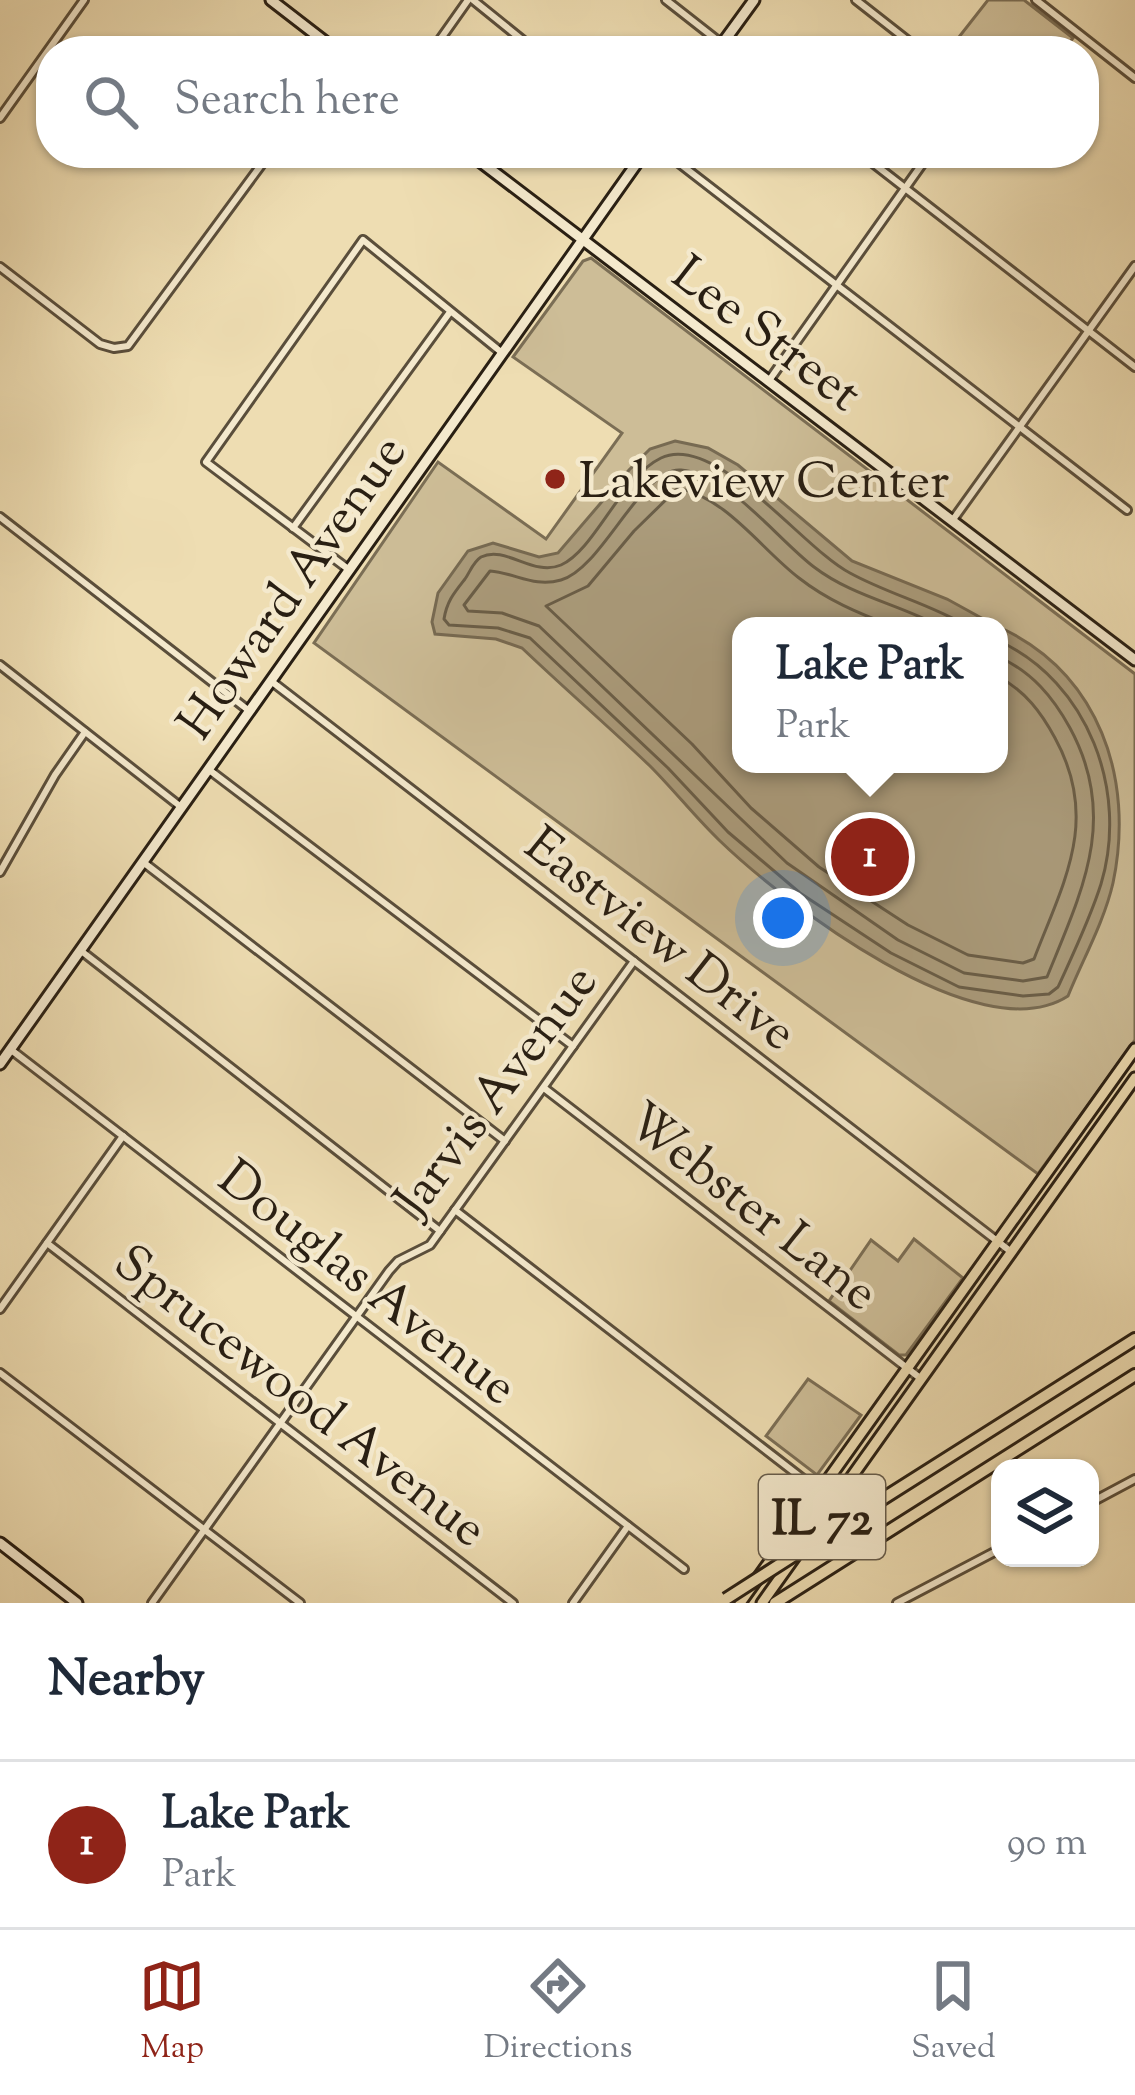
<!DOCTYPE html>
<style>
body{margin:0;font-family:"Sorts Mill Goudy",serif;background:#f2f2f3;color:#1f2937}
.controls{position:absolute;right:36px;bottom:36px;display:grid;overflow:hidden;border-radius:24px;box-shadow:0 3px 9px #0004}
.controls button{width:108px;height:108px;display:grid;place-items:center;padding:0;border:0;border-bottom:3px solid #e0e1e3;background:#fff;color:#1f2937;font:60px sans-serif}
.you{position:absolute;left:783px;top:918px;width:42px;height:42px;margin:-30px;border:9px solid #fff;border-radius:50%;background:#1a73e8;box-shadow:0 0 0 18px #1a73e833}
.badge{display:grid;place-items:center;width:78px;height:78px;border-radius:50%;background:#8f2418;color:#fff;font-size:39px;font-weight:700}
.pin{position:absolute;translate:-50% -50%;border:6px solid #fff;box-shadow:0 3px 12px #0006}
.popup{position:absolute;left:732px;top:617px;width:276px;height:156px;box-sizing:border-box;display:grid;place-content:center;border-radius:24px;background:#fff;filter:drop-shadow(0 3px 9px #0005);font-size:39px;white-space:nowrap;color:#747a83}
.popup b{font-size:45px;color:#1f2937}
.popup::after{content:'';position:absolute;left:50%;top:100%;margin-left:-24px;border:24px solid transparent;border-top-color:#fff}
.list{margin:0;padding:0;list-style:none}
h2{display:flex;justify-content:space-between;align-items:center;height:156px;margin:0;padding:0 48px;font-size:51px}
h2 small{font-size:39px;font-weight:400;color:#747a83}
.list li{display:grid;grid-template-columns:78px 1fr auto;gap:36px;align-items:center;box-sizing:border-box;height:168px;padding:0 48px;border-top:3px solid #e0e1e3}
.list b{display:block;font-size:45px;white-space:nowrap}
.list p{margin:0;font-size:39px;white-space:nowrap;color:#747a83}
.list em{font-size:39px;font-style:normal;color:#747a83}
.icon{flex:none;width:66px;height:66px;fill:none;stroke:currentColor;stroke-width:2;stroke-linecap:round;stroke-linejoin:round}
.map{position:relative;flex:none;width:1135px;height:1603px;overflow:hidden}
.search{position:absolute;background:#fff;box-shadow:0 3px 9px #0004;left:36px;right:36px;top:36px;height:132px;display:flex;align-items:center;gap:30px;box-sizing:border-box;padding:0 42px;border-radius:48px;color:#747a83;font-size:45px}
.sheet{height:324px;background:#fff}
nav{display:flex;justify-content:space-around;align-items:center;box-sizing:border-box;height:168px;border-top:3px solid #e0e1e3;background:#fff;font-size:33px;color:#747a83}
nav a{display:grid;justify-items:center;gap:6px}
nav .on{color:#8f2418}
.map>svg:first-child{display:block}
</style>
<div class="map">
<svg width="1135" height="1603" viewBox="0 0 1135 1603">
<rect width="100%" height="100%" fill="#eeddb2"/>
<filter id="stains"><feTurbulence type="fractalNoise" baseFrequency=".00167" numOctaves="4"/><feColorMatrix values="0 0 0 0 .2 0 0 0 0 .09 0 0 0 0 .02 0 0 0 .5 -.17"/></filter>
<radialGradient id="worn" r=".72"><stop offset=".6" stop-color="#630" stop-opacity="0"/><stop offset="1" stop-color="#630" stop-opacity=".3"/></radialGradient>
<g fill="#cdbd97" stroke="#7b6e55" stroke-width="3" fill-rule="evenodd">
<path d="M988,0h36l49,38 -10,13h-115z"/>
<path d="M591,258l544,416v366l-97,134 -724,-531 124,-181 108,77 76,-106 -109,-76 70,-96zM741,626h258v138h-258z"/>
<path d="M914,1239l49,39 -57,77h-7l-70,-54 42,-61 27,21z"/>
<path d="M808,1379l53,36 -44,60 -51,-39z"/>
</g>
<path fill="#ab9c7c" stroke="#776a52" stroke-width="3" d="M675,441l33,7 30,17 114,96 95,38 49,27h-255v138h258v-137c100,46 136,151 114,256 -9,39 -30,76 -45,113 -89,58 -286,-95 -349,-156 -24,-23 -45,-50 -69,-74 -42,-40 -86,-78 -128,-118l-26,-9 -61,-5 -3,-12 6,-29 30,-42 25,-8 46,14 19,-4 71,-83 21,-21z"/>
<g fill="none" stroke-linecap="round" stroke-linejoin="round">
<g stroke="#6a5e48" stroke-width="3">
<path d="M892,626c-34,-13 -65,-26 -93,-48 -38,-29 -72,-80 -121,-90l-44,43 -46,55 -42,20 146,138 59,64 68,59 89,58 60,30 55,8 11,-4c30,-78 66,-139 21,-221 -14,-26 -30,-47 -56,-61"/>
<path d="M939,626c-41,-22 -87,-30 -125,-59 -37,-28 -86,-94 -133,-97 -40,-3 -79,99 -120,110 -27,8 -45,-7 -71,-9l-26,34 4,6 34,2 37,13 248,237 111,77 66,33 59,8 24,-4c35,-86 72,-159 23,-249 -17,-31 -38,-56 -71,-71"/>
<path d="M967,626c-37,-22 -79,-32 -117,-53 -47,-24 -134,-141 -189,-115 -40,19 -66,92 -100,107 -28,12 -55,-20 -80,-8 -8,5 -11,15 -16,22 -11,14 -18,22 -21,40l5,6 49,3 32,10 138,130 60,64 72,61 91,60 68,34 64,9 26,-2 9,-7c15,-33 32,-68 43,-103 28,-93 -13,-202 -102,-243"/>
</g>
<g stroke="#5a4e3b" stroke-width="12">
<g id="street">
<path d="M473,0l63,51"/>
<path d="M666,0l65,51"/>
<path d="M856,0l65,51"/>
<path d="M1036,0l99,78"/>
<path d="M432,51l36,-51"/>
<path d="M0,118l84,-118"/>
<path d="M666,153l461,357"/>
<path d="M860,153l275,214"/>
<path d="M0,267l100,77 14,4 14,-2 142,-193"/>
<path d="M768,382l162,-229"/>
<path d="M0,517l248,193"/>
<path d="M952,521l183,-255"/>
<path d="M293,528l157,-216"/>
<path d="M348,569l-142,-107 157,-222 138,112"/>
<path d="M0,665l181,142"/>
<path d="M271,681l739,570"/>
<path d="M208,769l365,277"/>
<path d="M143,862l362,279"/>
<path d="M0,872l55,-97 30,-43"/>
<path d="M80,950l360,281"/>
<path d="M10,1049l674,520"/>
<path d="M544,1088l376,290"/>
<path d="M455,1210l365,282"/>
<path d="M47,1243l466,360"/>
<path d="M0,1309l123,-173"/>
<path d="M0,1373l300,230"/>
<path d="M1090,1503l45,-24"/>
<path d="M152,1603l237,-332 9,-10 32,-16 204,-284"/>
<path d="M573,1603l55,-77"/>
<path d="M897,1603l103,-54"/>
</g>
</g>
<g stroke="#291f13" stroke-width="15">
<g id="secondary">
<path d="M271,0l66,51"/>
<path d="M717,51l37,-51"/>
<path d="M469,153l666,507"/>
<path d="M0,1064l644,-911"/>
<path d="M0,1543l77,60"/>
</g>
</g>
<g stroke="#291f13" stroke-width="15">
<g id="primary">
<path d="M740,1603l395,-554"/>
<path d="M762,1603l373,-525"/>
</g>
</g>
<g stroke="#291f13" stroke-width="16">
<g id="highway">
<path d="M824,1536l311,-197"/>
<path d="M775,1603l360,-228"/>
</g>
</g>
<use href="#street" stroke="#f4e9cd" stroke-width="6"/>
<use href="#secondary" stroke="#f4e9cd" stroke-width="9"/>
<use href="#primary" stroke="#eeddb2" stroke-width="9"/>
<use href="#highway" stroke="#eeddb2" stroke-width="10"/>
<g stroke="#291f13" stroke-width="16" stroke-linecap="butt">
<path id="highway-bridge" d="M726,1599l98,-63"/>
</g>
<use href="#highway-bridge" stroke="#eeddb2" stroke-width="10"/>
</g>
<circle fill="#8f2418" stroke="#f4e9cd" stroke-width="4.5" cx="555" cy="479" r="12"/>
<g text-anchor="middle" stroke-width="9" stroke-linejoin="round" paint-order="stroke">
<rect fill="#f4e9cd" stroke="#665c4b" stroke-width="3" x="759" y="1475" width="126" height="84" rx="9"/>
<g font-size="48" font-weight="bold" fill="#291f13">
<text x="822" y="1534">IL 72</text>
</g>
<g font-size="51" fill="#291f13" stroke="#f4e9cd">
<text transform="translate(768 332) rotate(37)" y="18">Lee Street</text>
<text transform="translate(290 586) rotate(-55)" y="18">Howard Avenue</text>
<text transform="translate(662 937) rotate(38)" y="18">Eastview Drive</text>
<text transform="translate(494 1089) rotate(-53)" y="18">Jarvis Avenue</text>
<text transform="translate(754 1205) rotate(38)" y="18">Webster Lane</text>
<text transform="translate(369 1281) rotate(38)" y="18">Douglas Avenue</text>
<text transform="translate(302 1394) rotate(38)" y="18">Sprucewood Avenue</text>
</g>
<g font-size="51" fill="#291f13" stroke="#f4e9cd" text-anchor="start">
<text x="579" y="497">Lakeview Center</text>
</g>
</g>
<rect width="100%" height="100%" filter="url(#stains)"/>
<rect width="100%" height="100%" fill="url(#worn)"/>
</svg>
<div class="controls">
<button><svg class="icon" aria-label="layers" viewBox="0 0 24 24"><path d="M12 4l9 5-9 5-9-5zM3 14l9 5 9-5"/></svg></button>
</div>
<div class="you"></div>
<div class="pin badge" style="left:870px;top:857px">1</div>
<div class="popup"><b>Lake Park</b>Park</div>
<div class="search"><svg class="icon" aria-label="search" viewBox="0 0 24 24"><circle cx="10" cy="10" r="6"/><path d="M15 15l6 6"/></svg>Search here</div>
</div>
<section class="sheet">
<h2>Nearby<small></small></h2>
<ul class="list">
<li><span class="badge">1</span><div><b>Lake Park</b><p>Park</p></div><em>90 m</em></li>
</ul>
</section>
<nav>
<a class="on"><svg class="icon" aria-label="map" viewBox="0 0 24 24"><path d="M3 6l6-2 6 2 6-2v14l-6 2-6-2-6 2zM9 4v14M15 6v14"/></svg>Map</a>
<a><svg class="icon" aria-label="directions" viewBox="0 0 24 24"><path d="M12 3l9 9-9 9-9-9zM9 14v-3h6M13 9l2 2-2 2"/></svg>Directions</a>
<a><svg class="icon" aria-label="saved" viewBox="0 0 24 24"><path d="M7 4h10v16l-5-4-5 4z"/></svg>Saved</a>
</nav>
